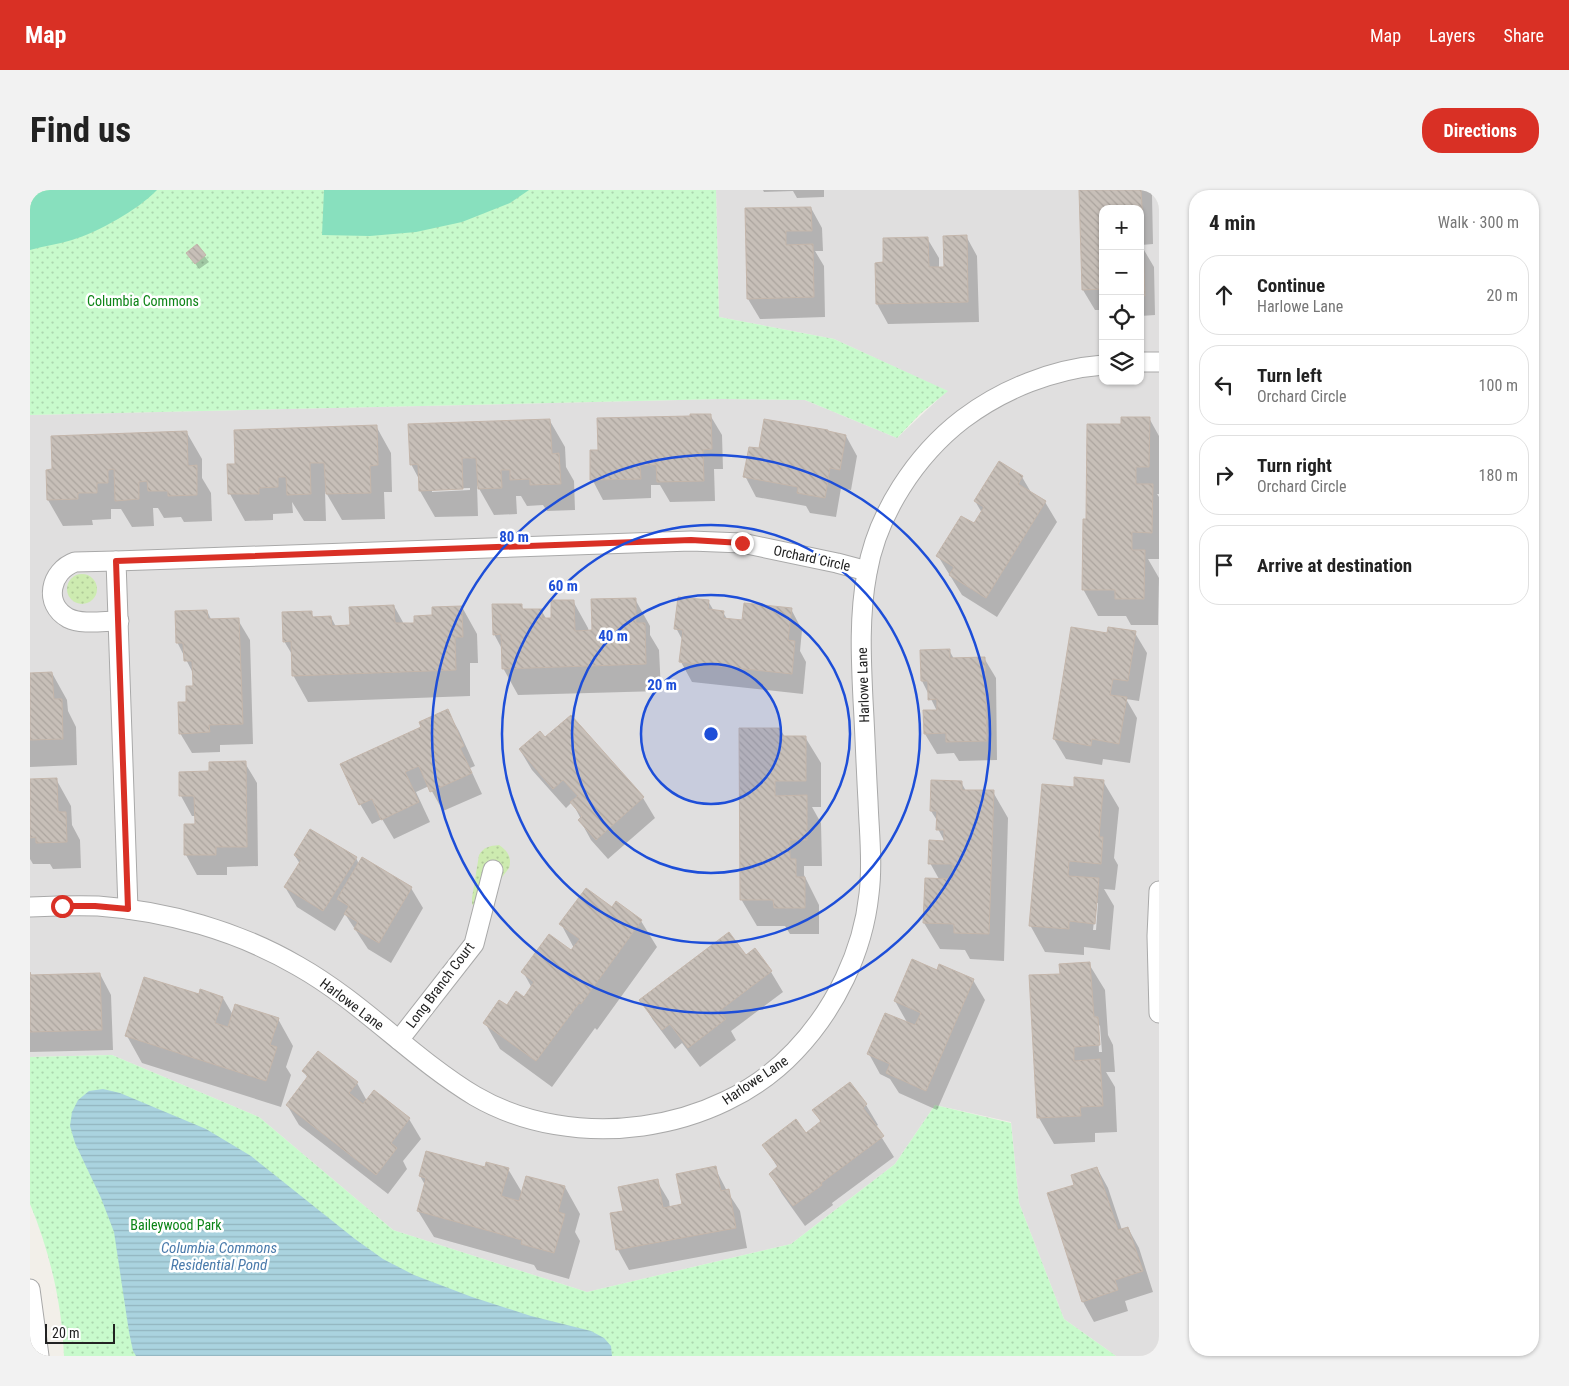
<!DOCTYPE html>
<meta charset="utf-8">
<style>
body{margin:0;font-family:"Roboto Condensed",sans-serif;background:#f2f2f2;color:#222}
.controls{position:absolute;right:15px;top:15px;display:grid;overflow:hidden;border-radius:10px;box-shadow:0 1px 4px #0004}
.controls button{width:45px;height:45px;display:grid;place-items:center;padding:0;border:0;border-bottom:1px solid #e0e0e0;background:#fff;color:#222;font:25px sans-serif}
.scale{position:absolute;left:15px;bottom:12px;width:70px;box-sizing:border-box;padding-left:5px;border:2px solid #222;border-top:0;font-size:14px;line-height:18px;white-space:nowrap;color:#222;-webkit-text-stroke:4px #fff;paint-order:stroke}
.stop{position:absolute;width:15px;height:15px;margin:-11px;border:4px solid #d93025;border-radius:50%;background:#fff}
.stop.end{background:#d93025;border-color:#fff;box-shadow:0 1px 5px #0008}
.list{margin:0;padding:0;list-style:none}
h2{display:flex;justify-content:space-between;align-items:center;height:65px;margin:0;padding:0 20px;font-size:21px}
h2 small{font-size:16px;font-weight:400;color:#767676}
.list li{display:grid;grid-template-columns:32px 1fr auto;gap:15px;align-items:center;box-sizing:border-box;height:80px;margin:0 10px 10px;padding:0 10px;border:1px solid #e0e0e0;border-radius:20px}
.list b{display:block;font-size:19px;white-space:nowrap}
.list p{margin:0;font-size:16px;white-space:nowrap;color:#767676}
.list em{font-size:16px;font-style:normal;color:#767676}
.icon{flex:none;width:28px;height:28px;fill:none;stroke:currentColor;stroke-width:2;stroke-linecap:round;stroke-linejoin:round}
.map{position:relative;flex:none;width:1129px;height:1166px;overflow:hidden;border-radius:20px}
header{display:flex;align-items:center;gap:30px;box-sizing:border-box;height:70px;padding:0 25px;background:#d93025;color:#fff}
header strong{font-size:24px}
nav{display:flex;gap:28px;margin-inline-start:auto;font-size:18px}
.intro{display:flex;align-items:center;justify-content:space-between;box-sizing:border-box;height:120px;padding:0 30px}
h1{margin:0;font-size:35px}
.button{padding:12px 22px;border-radius:20px;background:#d93025;color:#fff;font-size:18px;font-weight:700}
main{display:flex;gap:30px;padding:0 30px}
aside{flex:1;background:#fff;border-radius:20px;box-shadow:0 1px 4px #0004}
.map>svg:first-child{display:block}
</style>
<header>
<strong>Map</strong>
<nav><a>Map</a><a>Layers</a><a>Share</a></nav>
</header>
<div class="intro"><h1>Find us</h1><a class="button">Directions</a></div>
<main>
<div class="map">
<svg width="1129" height="1166" viewBox="0 0 1129 1166">
<defs>
<pattern id="grass-dots" width="8" height="8" patternUnits="userSpaceOnUse" patternTransform="scale(1.25)"><rect width="8" height="8" fill="#cdebb0"/><path d="M2 2h.1M6 6h.1" fill="none" stroke="#b0c997" stroke-width="1.8" stroke-linecap="round"/></pattern>
<pattern id="park-dots" width="8" height="8" patternUnits="userSpaceOnUse" patternTransform="scale(1.25)"><rect width="8" height="8" fill="#c8facc"/><path d="M2 2h.1M6 6h.1" fill="none" stroke="#acd6af" stroke-width="1.8" stroke-linecap="round"/></pattern>
<pattern id="water-rules" width="6" height="5" patternUnits="userSpaceOnUse" patternTransform="scale(1.25)"><rect width="6" height="5" fill="#aad3df"/><path d="M0 2.5h6" fill="none" stroke="#92b5bf"/></pattern>
<pattern id="building-back-hatch" width="6" height="6" patternUnits="userSpaceOnUse" patternTransform="scale(1.25)"><rect width="6" height="6" fill="#c7bfb8"/><path d="M-1 5l2 2M0 0l6 6M5-1l2 2" fill="none" stroke="#aba49e"/></pattern>
</defs>
<rect width="100%" height="100%" fill="#f2efe9"/>
<path fill="#e0dfdf" fill-rule="evenodd" d="M686,0h443v1166h-43l-52,-37 -45,-116 -8,-81 -76,-17 -40,59 -104,80 -204,48 -194,-62 -134,-113 -147,-62 -82,2v-642l691,-16 84,1 92,38 50,-47 -113,-52 -115,-22zM1073,19h37v172h-37z"/>
<g fill="url(#grass-dots)">
<circle cx="52" cy="399" r="15"/>
<path d="M469,655c9,6 13,13 10,23l-28,37 -6,2 -3,-3v-6l7,-43c5,-8 10,-9 20,-10z"/>
</g>
<g fill="url(#park-dots)">
<path d="M0,0h686l3,127 115,22 114,52 -28,23 -23,24 -92,-38 -84,-1 -691,16z"/>
<path d="M82,865l147,62 134,113 194,62 204,-48 104,-80 40,-59 76,18 8,80 45,116 52,37h-1052c-2,-52 -14,-104 -34,-152v-147z"/>
</g>
<g fill="#88e0be">
<path d="M0,0h127c-19,20 -59,42 -85,50 -13,4 -28,6 -42,10z"/>
<path d="M294,0h205l-19,13 -48,19 -46,10 -46,4 -48,-1z"/>
</g>
<path fill="url(#water-rules)" d="M73,899l17,4 86,36 45,27 104,83 28,20 31,16 58,22 59,19 60,15 13,7 7,8 1,10h-476l-3,-5 -4,-19 -15,-100 -13,-34 -26,-55 -5,-17 2,-14 6,-12 11,-9z"/>
<g fill="#0003" fill-rule="evenodd">
<path d="M733,0h61v7l-27,1 -4,-7 -29,1z"/>
<path d="M1050,0h69l3,5 1,49 -12,1 13,22 1,48 -15,1v-107h-37v101h-8l-12,-20z"/>
<path d="M781,18l11,20 1,23h-8l9,15 1,51 -65,2 -12,-20 -2,-89z"/>
<path d="M936,46l11,20 2,66 -91,2 -11,-20 8,-41 42,-25 12,20v10h6z"/>
<path d="M167,56l12,16 -10,7 -11,-16z"/>
<path d="M680,225l12,20 1,34h-9l1,32 -45,1 -10,-17h-9v13l-48,2 -11,-21 7,-28 93,-34z"/>
<path d="M1119,228l10,18v58h-2l2,3v62h-11l11,19 -1,47h-27l-5,-9h-28l-15,-27 4,-69z"/>
<path d="M520,231l15,26 1,20 8,14 1,29 -28,1 -4,-6 -16,1 -6,-10h-5l1,18 -23,1 -17,-30 1,31 -43,1 -15,-26 -1,-12 -8,-15zM440,298v2l-38,2v-3z"/>
<path d="M346,236l15,27 1,39h-8l1,27 -43,1 -17,-29 1,30h-22l-12,-19 1,11 -20,1v6l-28,1 -15,-27 -1,-28h8z"/>
<path d="M157,243l15,26v19l9,15 1,28 -28,1 -3,-5 -17,1 -6,-10h-5l1,18 -22,1 -11,-18h-10v10l-19,1 1,5 -30,1 -15,-26 -1,-29z"/>
<path d="M816,246l11,20 -6,34 -10,-2 -5,29 -26,-4 -4,-7 -50,-9 -11,-21 15,-26z"/>
<path d="M969,273l23,14 10,17 13,8 12,20 -60,95 -35,-22 -24,-39 36,-31 8,-12 -7,-12z"/>
<path d="M605,409l15,27v9l9,15 2,41 -143,4 -15,-27 -1,-19 -8,-15 27,-29 3,5h17l6,10h6l20,-19 15,27 1,4h4z"/>
<path d="M678,411l6,10 9,1 4,7 16,2 48,-12 11,21 -2,21 6,11 -3,32 -111,-12 -11,-20 2,-21 -7,-13z"/>
<path d="M364,416l10,18h11l47,-17 15,27 1,29h-8v33l-162,6 -15,-27v-19l-9,-15 27,-29 3,6 17,-1 5,10 15,-1z"/>
<path d="M177,421l5,10 26,-1 12,20 3,104 -33,1v7l-28,1 -12,-20 8,-30 6,-16v-12l-17,-33z"/>
<path d="M1105,443l12,20 -8,48 -13,-2 11,19 -7,45 -27,-4 -1,6 -36,-6 -12,-20 54,-105z"/>
<path d="M919,460l5,9 30,-1 12,20 1,82 -38,1 -5,-8 -17,1 -12,-20 12,-23 -15,-30 -1,-30z"/>
<path d="M22,483l15,27 1,11 8,16 1,38 -47,2v-93z"/>
<path d="M417,521l12,20 16,35 -5,2 12,26 -39,17 -14,-25 -13,6 14,30 -36,17 -12,-20 -10,5 -12,-20 62,-76z"/>
<path d="M541,526l72,82 12,20 -47,41 -17,-19 -11,-20 1,-1 -9,-17 -6,6 -34,-38 -12,-20 25,-12z"/>
<path d="M750,539l5,8h20l16,26v44h-9l9,16 1,43h-18v9l15,30v29h-29l-5,-8h-28l-16,-27z"/>
<path d="M215,573l12,20 1,83 -31,1v8h-30l-11,-20 10,-30v-9h-4l-11,-20z"/>
<path d="M26,589l15,27 1,19 8,15 1,28 -28,1 -3,-5h-17l-3,-5v-79z"/>
<path d="M902,591l29,1 5,9 27,1 15,26 -4,143 -34,-2 -5,-9 -25,-1 -16,-26 15,-44 -9,-16 15,-21 -7,-13v-7l-7,-11z"/>
<path d="M1073,591l16,27 -5,50 4,7 -3,25 -11,-1 10,17 -4,44 -26,-3v8l-39,-3 -15,-27 45,-137zM1066,713h2l-2,27h-3z"/>
<path d="M265,666l61,2 3,6 52,24 12,20 -32,55 -23,-14 -23,-35 -10,17 -38,-24 -12,-20 15,-23z"/>
<path d="M586,713l25,18 16,26 -60,83 -2,-2 -43,59 -52,-38 -15,-26 22,-16 17,-9 8,-10 -9,-16 49,-20 2,-4 -13,-24 51,-16z"/>
<path d="M725,760l16,22 12,20 -52,39 5,9 -36,27 -18,-24 -7,6 -22,-29 -12,-20 105,-43z"/>
<path d="M1059,774l16,26 3,45 5,10 2,27h-9l9,15 2,45 -22,1v9l-41,2 -15,-26 22,-143zM1068,834l2,2 2,26h-3z"/>
<path d="M908,782l35,8 12,20 -48,110 -38,-17 -9,-14 -10,-5 -11,-20 39,-30 -13,-23z"/>
<path d="M0,783l2,3 68,-2 11,21 2,55 -83,2z"/>
<path d="M170,805l23,3 10,17 45,4 15,27 -7,21 5,8 -10,32 -139,-44 -15,-27z"/>
<path d="M274,881l53,12 10,18 7,-9 35,27 12,20 -18,22 4,8 -19,25 -89,-69 -12,-20 21,-26z"/>
<path d="M820,894l16,21 12,20 -3,2 19,30 -62,46 1,2 -28,21 -23,-32 -12,-20 8,-6 -14,-23 42,-11 15,-11 -7,-13z"/>
<path d="M685,978l12,23 13,20 7,37 -118,22 -11,-20 -7,-36 13,-2 33,-31 12,20 1,7 13,-3z"/>
<path d="M1067,978l11,20 14,42 6,-2 11,20 14,44 -28,9 3,10 -34,11 -11,-20 -7,-116z"/>
<path d="M455,979h23l15,25 4,-17 38,10 15,27 -5,18 5,9 -11,38 -32,-9 -3,-5 -100,-28 -16,-26 7,-26 -5,-9z"/>
</g>
<g fill="url(#building-back-hatch)" stroke="#c4b6ab">
<path d="M1049,0h62l2,34h-3v-15h-37v80l-21,1z"/>
<path d="M781,17l1,24h-26v14l27,-1 1,53 -67,2 -2,-91z"/>
<path d="M937,45l1,67 -92,2 -1,-41 8,-1v-24l45,-1 1,30h15l-1,-31z"/>
<path d="M167,54l9,11 -11,9 -9,-11z"/>
<path d="M1110,56h3l2,50h-5z"/>
<path d="M660,224h21l1,35 -9,1 1,31 -47,1 -1,-17h-16l1,14 -51,1v-30h8l-1,-32 93,-2z"/>
<path d="M1091,227h29l-1,50h-13v17h17l-1,49 -20,-1v18h13l-1,49h-29v-9h-33l1,-71h3l1,-95h34z"/>
<path d="M520,229l2,35 7,-1 2,31 -31,1v-6l-20,1v-10h-9l1,18 -24,1 -2,-31h-14l1,31 -44,2 -1,-27 -8,1 -2,-41z"/>
<path d="M734,229l64,11v1l18,4 -6,35 -10,-2 -5,30 -28,-5 1,-6 -55,-10 6,-30 10,1z"/>
<path d="M347,235l1,40 -8,1 1,27 -45,1 -2,-31h-14l1,31 -24,1 -1,-18h-8v10l-19,1v6h-31l-1,-30h8l-1,-34z"/>
<path d="M157,241l1,35 9,-1v30l-29,1v-5h-20l-1,-10 -8,1v17l-24,2 -1,-32 -6,1v13h-11v10h-19v6l-31,1 -1,-30 6,-1 -1,-33z"/>
<path d="M969,271l24,15 -5,8 28,17 -60,97 -37,-23 5,-8 -18,-11 25,-40 13,7 10,-16 -10,-6z"/>
<path d="M648,407l31,3 -1,9 16,2 -1,7 19,2 2,-17 48,5 -4,32 7,1 -3,33 -113,-12 4,-32 -9,-1z"/>
<path d="M606,408v25h9l1,41 -144,5 -1,-35 -8,1 -1,-31h30v5h20v9h9v-18h23l1,31 17,-1 -1,-31z"/>
<path d="M364,415l1,18h19v-7l18,-1v-8l30,-1 1,31h-8l1,33 -164,6 -1,-35 -8,1 -1,-30 30,-1v6l19,-1 1,10 18,-1 -1,-18z"/>
<path d="M177,420l1,9 31,-1 4,106 -34,1 1,7 -31,2 -1,-32h8v-16h7l-1,-25h-8l-1,-18h-7l-1,-32z"/>
<path d="M1041,437l36,6 1,-6 28,4 -8,50 -15,-2 -3,16 17,2 -8,47 -27,-5 -1,7 -38,-7z"/>
<path d="M920,459v9l35,-1 2,84 -41,1v-9l-22,1 -1,-24h14v-11l-9,1v-19h-7l-1,-31z"/>
<path d="M22,482l2,27h8l1,40 -33,1v-67z"/>
<path d="M418,519l16,37 -4,2 12,25 -42,19 -11,-26 -14,6 14,30 -38,18 -9,-21 -13,6 -19,-41 81,-37 -2,-5z"/>
<path d="M541,525l73,82 -48,43 -18,-20 4,-4 -12,-14 8,-6 -15,-16 -10,9 -34,-40 21,-18 5,6z"/>
<path d="M709,538h42v8h25v45h-31v15l32,-1v45h-17v19h6v18h9v31h-31l-1,-8h-33z"/>
<path d="M216,571l1,86h-31v8h-32v-31h11l-1,-28h-15v-24l30,-1v-9z"/>
<path d="M1044,587l30,3 -5,57h4l-2,27 -32,-3 -1,15 31,2 -4,46 -26,-3v8l-40,-3 13,-142 32,3z"/>
<path d="M27,588l1,34h8l1,30 -31,1v-6l-6,1v-59z"/>
<path d="M901,590l31,1v9h32l-5,144 -35,-1v-9l-31,-1 2,-45 28,1v-15h-25l1,-24 15,1v-11h-8l1,-19h-7z"/>
<path d="M280,639l47,28 -34,54 -39,-24 17,-27 -7,-5z"/>
<path d="M332,667l50,30 -33,56 -25,-14 4,-7 -14,-8 5,-8 -12,-7z"/>
<path d="M556,698l26,19 4,-6 26,19 -61,84 -2,-1 -43,58 -53,-38 16,-23 8,5 9,-14 8,6 10,-15 -13,-10 28,-38 22,16 9,-11 -21,-15z"/>
<path d="M699,742l17,23 9,-7 17,23 -53,40 7,8 -38,29 -18,-24 -8,6 -23,-30z"/>
<path d="M882,769l25,11 2,-6 35,15 -48,112 -40,-18 4,-9 -23,-10 18,-41 30,12 6,-12 -27,-12z"/>
<path d="M1060,772l4,55h4l2,28 -26,2v14l26,-2 3,47 -23,1 1,9 -44,2 -8,-143 31,-1 -1,-10z"/>
<path d="M0,782l1,3 69,-2 2,57 -72,2z"/>
<path d="M114,787l55,17 1,-5 23,8 -8,26 13,4 7,-23 44,14 -9,27 7,2 -11,34 -141,-45z"/>
<path d="M288,861l40,31 -9,11 14,11 11,-14 36,28 -19,25 6,5 -21,27 -90,-70 22,-29 -6,-5z"/>
<path d="M820,892l17,22 -4,4 21,28 -63,47 1,2 -29,21 -24,-32 9,-8 -16,-21 34,-26 10,14 15,-12 -9,-11z"/>
<path d="M396,961l59,16 1,-5 23,6 -8,28 18,5 7,-25 39,10 -7,26 7,2 -11,39 -33,-9 1,-4 -105,-29 9,-33 -7,-2z"/>
<path d="M686,976l5,25 8,-2 7,39 -120,22 -6,-37 13,-2 -5,-24 40,-8 5,29 19,-4 -6,-30z"/>
<path d="M1067,977l21,63 10,-3 15,44 -28,9 3,10 -36,12 -35,-109 27,-8 -3,-10z"/>
</g>
<g fill="none" stroke-linecap="round" stroke-linejoin="round">
<g stroke="#a9a9a9" stroke-width="21">
<g id="street">
<path d="M1110,172h19"/>
<path d="M86,371l-41,1c-25,9 -32,42 -7,56 14,7 35,3 51,3"/>
<path d="M1129,701l-2,45 2,77"/>
<path d="M0,717c22,-1 45,-2 68,-1 69,5 140,25 200,60 64,36 114,92 177,130 98,57 242,38 320,-45 40,-42 68,-99 74,-157 4,-31 0,-63 -1,-93 -2,-34 -3,-68 -5,-101 -2,-42 -4,-85 4,-127 10,-59 49,-118 96,-154 40,-30 90,-50 140,-54"/>
<path d="M98,719l-12,-348 575,-20 51,2 95,20 30,8"/>
<path d="M369,850l75,-96 19,-74"/>
<path d="M0,1099l9,67"/>
</g>
</g>
<use href="#street" stroke="#fff" stroke-width="19"/>
</g>
<g fill="none" stroke-linecap="round" stroke-linejoin="round">
<path stroke="#d93025" stroke-width="6" d="M32,716h33l33,3 -12,-348 575,-21 51,3"/>
</g>
<circle cx="681" cy="544" r="70" fill="#1d4ed8" fill-opacity=".12"/>
<g fill="none" stroke="#1d4ed8" stroke-width="2.5">
<circle cx="681" cy="544" r="70"/>
<circle cx="681" cy="544" r="139"/>
<circle cx="681" cy="544" r="209"/>
<circle cx="681" cy="544" r="279"/>
</g>
<g text-anchor="middle" stroke-width="5" stroke-linejoin="round" paint-order="stroke">
<g font-size="14" fill="#0c8416" stroke="#fff">
<text x="113" y="116">Columbia Commons</text>
<text x="146" y="1040">Baileywood Park</text>
</g>
<g font-size="14" fill="#222" stroke="#fff">
<text transform="translate(782 368) rotate(12)" y="5">Orchard Circle</text>
<text transform="translate(833 495) rotate(-92)" y="5">Harlowe Lane</text>
<text transform="translate(410 795) rotate(-53)" y="5">Long Branch Court</text>
<text transform="translate(322 814) rotate(37)" y="5">Harlowe Lane</text>
<text transform="translate(725 890) rotate(-34)" y="5">Harlowe Lane</text>
</g>
<g font-size="15" font-style="italic" fill="#4a7aab" stroke="#fff">
<text x="189" y="1063">Columbia Commons<tspan x="189" dy="17">Residential Pond</tspan></text>
</g>
</g>
<circle cx="681" cy="544" r="8" fill="#1d4ed8" stroke="#fff" stroke-width="2.5"/>
<g font-size="15" text-anchor="middle" font-weight="bold" fill="#1d4ed8" stroke="#fff" stroke-width="5" stroke-linejoin="round" paint-order="stroke">
<text x="484" y="352">80 m</text>
<text x="533" y="401">60 m</text>
<text x="583" y="451">40 m</text>
<text x="632" y="500">20 m</text>
</g>
</svg>
<div class="controls">
<button>+</button>
<button>−</button>
<button><svg class="icon" aria-label="locate" viewBox="0 0 24 24"><circle cx="12" cy="12" r="6"/><path d="M12 2v4M12 18v4M2 12h4M18 12h4"/></svg></button>
<button><svg class="icon" aria-label="layers" viewBox="0 0 24 24"><path d="M12 4l9 5-9 5-9-5zM3 14l9 5 9-5"/></svg></button>
</div>
<div class="scale">20 m</div>
<div class="stop" style="left:32px;top:716px"></div>
<div class="stop end" style="left:712px;top:353px"></div>
</div>
<aside>
<h2>4 min<small>Walk · 300 m</small></h2>
<ul class="list">
<li><svg class="icon" aria-label="ahead" viewBox="0 0 24 24"><path d="M12 20V5M6 11l6-6 6 6"/></svg><div><b>Continue</b><p>Harlowe Lane</p></div><em>20 m</em></li>
<li><svg class="icon" aria-label="left" viewBox="0 0 24 24"><path d="M17 20v-9H6M10 6l-5 5 5 5"/></svg><div><b>Turn left</b><p>Orchard Circle</p></div><em>100 m</em></li>
<li><svg class="icon" aria-label="right" viewBox="0 0 24 24"><path d="M7 20v-9h11M14 6l5 5-5 5"/></svg><div><b>Turn right</b><p>Orchard Circle</p></div><em>180 m</em></li>
<li><svg class="icon" aria-label="arrive" viewBox="0 0 24 24"><path d="M6 21V4h12l-3 4 3 4H6"/></svg><div><b>Arrive at destination</b></div></li>
</ul>
</aside>
</main>
